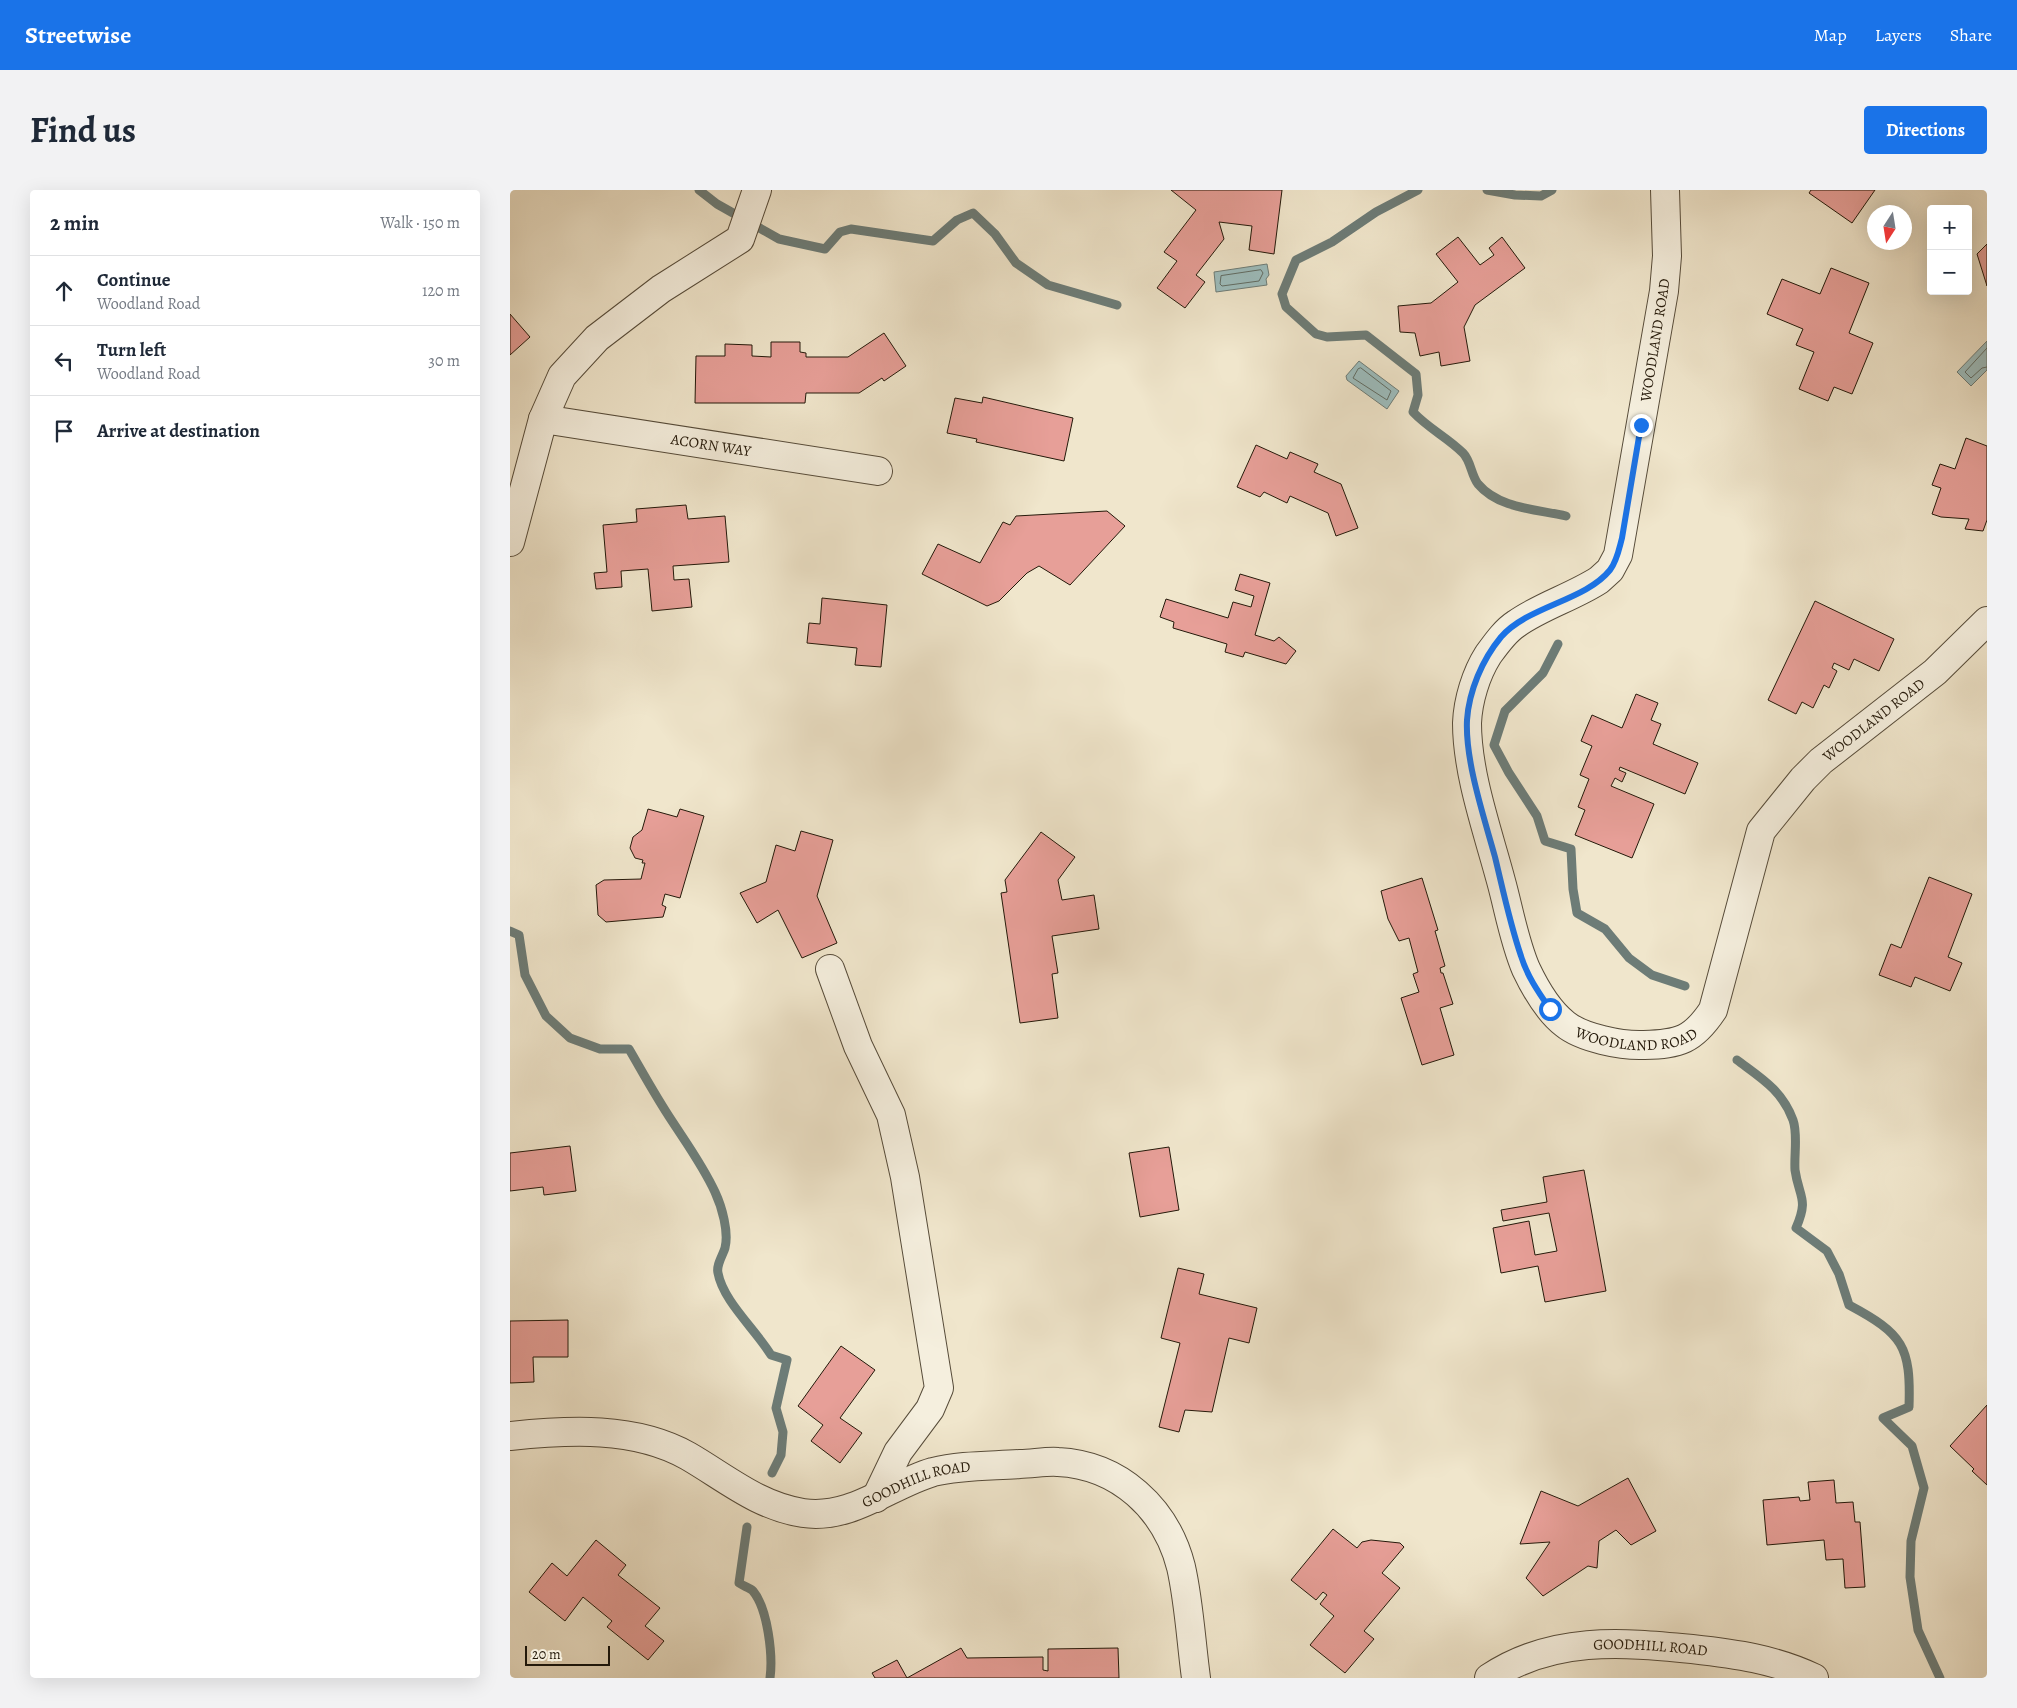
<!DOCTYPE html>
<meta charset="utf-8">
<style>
body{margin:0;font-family:Alegreya,serif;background:#f2f2f3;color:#1f2937}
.controls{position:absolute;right:15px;top:15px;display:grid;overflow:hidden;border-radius:5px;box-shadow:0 5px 20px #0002}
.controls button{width:45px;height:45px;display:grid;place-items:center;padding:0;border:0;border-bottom:1px solid #e0e1e3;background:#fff;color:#1f2937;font:25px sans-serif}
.compass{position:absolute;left:1357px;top:15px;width:45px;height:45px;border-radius:50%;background:#fff;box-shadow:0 5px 20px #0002;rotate:192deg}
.scale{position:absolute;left:15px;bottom:12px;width:85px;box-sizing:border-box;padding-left:5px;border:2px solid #24190a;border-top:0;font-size:14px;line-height:18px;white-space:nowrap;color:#24190a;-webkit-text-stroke:4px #f5efde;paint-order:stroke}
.stop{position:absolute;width:15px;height:15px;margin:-11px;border:4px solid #1a73e8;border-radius:50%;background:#fff}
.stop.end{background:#1a73e8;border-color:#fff;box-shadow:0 1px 5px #0008}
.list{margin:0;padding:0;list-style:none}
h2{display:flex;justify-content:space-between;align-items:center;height:65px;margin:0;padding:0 20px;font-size:21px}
h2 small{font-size:16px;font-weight:400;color:#747a83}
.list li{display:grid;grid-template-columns:32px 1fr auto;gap:15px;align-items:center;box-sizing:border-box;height:70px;padding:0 20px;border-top:1px solid #e0e1e3}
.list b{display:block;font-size:19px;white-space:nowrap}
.list p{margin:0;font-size:16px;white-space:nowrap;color:#747a83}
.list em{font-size:16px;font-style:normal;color:#747a83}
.icon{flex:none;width:28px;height:28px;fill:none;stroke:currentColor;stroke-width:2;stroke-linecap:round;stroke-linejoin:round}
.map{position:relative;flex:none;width:1477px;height:1488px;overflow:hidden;border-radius:5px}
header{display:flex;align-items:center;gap:30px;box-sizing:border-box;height:70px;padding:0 25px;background:#1a73e8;color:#fff}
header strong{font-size:24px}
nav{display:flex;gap:28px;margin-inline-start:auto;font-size:18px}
.intro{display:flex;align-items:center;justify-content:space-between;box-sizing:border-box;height:120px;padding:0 30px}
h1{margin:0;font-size:35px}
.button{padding:12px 22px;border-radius:5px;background:#1a73e8;color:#fff;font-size:18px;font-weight:700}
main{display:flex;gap:30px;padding:0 30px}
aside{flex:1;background:#fff;border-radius:5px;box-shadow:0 5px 20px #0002}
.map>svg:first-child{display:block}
</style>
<header>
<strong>Streetwise</strong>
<nav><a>Map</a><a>Layers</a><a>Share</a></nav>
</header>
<div class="intro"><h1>Find us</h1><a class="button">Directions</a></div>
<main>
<aside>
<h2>2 min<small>Walk · 150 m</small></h2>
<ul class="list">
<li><svg class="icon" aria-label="ahead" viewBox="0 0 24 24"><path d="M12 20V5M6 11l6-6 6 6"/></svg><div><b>Continue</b><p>Woodland Road</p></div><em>120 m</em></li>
<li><svg class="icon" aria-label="left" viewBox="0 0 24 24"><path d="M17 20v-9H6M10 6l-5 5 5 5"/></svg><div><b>Turn left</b><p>Woodland Road</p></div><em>30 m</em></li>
<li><svg class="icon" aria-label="arrive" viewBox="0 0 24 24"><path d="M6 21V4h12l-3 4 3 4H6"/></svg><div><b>Arrive at destination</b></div></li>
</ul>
</aside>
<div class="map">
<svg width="1477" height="1488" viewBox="0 0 1477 1488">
<rect width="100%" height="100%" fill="#f0e6cc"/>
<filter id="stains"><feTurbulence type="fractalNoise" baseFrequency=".004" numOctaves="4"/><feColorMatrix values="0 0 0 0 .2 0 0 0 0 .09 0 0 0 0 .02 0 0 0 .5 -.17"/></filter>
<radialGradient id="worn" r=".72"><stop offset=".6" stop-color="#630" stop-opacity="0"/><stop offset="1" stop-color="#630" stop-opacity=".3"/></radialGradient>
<g fill="#9dbebf" stroke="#6d7c77">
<path d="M757,74l2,11 -3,4 1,6 -51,7 -2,-20z"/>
<path d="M1477,151v29l-16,16 -14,-14z"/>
<path d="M849,171l40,30 -12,18 -40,-29 -1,-4z"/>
</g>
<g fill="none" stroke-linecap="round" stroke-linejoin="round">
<g stroke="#606c64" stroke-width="1">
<path d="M751,80l2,3 -4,8 -37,5 -2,-2 1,-8z"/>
<path d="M1477,158l-22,24 6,6 11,-10 5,-1"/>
<path d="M851,178l30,23 -4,9 -34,-22 5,-9z"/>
</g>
<g stroke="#6d7c77" stroke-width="9">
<path d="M189,0l18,14 62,35 46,10 15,-17 11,-3 82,12 24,-21 16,-7 22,21 21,29 32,22 69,20"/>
<path d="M908,0l-42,22 -44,30 -36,18 -14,34 4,13 30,27 11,3 39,-2 50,39 2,21 -5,17c16,17 34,25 50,41 8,8 8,22 15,31 21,25 59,25 88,32"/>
<path d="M977,0l28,5 26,1 11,-6"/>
<path d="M1048,454l-15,29 -38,38 -11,34 15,28 28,43 8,25 26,8 2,40 4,24 28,16 24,29 23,17 33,11"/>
<path d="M0,741l9,4 6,40 21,41 24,22 30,11h29c14,24 27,48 43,72 15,23 31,45 43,71 7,15 14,40 10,56 -2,7 -9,17 -7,25 5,28 38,57 53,82l16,5 -11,48 7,24 -2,23 -9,18"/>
<path d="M1227,870c24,18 45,30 56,60 5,14 1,34 2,50 4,28 14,28 1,58l31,23 12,23 10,31c54,29 62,41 60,102l-26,11 29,28 12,42 -13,53 -1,36 8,53 22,48"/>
<path d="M237,1337l-8,56c4,3 11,5 14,8 15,18 20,65 17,87"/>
</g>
</g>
<g fill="#e79f98" stroke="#24190a">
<path d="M661,0h111l-8,64 -25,-4 3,-24 -33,-4 5,17 -28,36 9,7 -20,26 -28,-20 20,-27 -13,-9 32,-42z"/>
<path d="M1301,0h64l-23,33 -43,-30z"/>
<path d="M948,47l22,28 14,-10 -5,-7 13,-11 23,31 -50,37 -11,22 6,34 -29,5 -2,-14 -19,4 -5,-23 -15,-1 -2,-26 33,-3 27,-21 -22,-28z"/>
<path d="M1477,54v42l-10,-32z"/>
<path d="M1321,78l38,15 -20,50 24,10 -21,51 -18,-7 -6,14 -29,-12 15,-37 -18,-7 7,-16 -36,-15 15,-35 38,15z"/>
<path d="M0,124l20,23 -20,18z"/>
<path d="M374,143l22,33 -22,15 -2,-3 -23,15h-53l-1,10h-110l1,-47h29v-12l27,1v11l19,1v-15h29v10l6,1v4h42z"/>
<path d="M473,207l90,21 -9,43 -88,-19 1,-3 -30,-6 8,-35 27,5z"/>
<path d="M1456,248l21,8v74l-4,11 -18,-2 4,-10 -28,-2 -9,-3 9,-26 -9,-3 8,-21 15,5z"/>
<path d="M746,255l31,14 3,-7 28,12 -4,8 27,12 17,44 -22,8 -8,-23 -38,-17 -3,7 -23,-11 -4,5 -23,-10z"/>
<path d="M176,315l2,14 37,-3 4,46 -56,4 1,14 15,-1 3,28 -40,4 -4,-42 -27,2 1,16 -26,2 -2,-16 13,-1 -4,-47 34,-3 -1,-13z"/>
<path d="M597,321l18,15 -55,59 -31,-19 -12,7 -28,28 -12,5 -65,-32 16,-30 42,19 23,-41 7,3 6,-9z"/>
<path d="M730,384l30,9 -15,52 19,6 5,-4 17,14 -10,13 -41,-12 -2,5 -18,-5 2,-8 -54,-16 1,-6 -14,-5 6,-18 62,19 5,-16 18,5 3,-11 -19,-6z"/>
<path d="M312,408l65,7 -6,62 -26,-2 2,-17 -50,-5 2,-20 11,1z"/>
<path d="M1305,411l79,38 -15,32 -25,-12 -5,11 -15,-7 -2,5 5,3 -8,17 -5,-3 -11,23 -11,-6 -6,12 -28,-14z"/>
<path d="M1126,504l22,9 -7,17 10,4 -8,20 45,19 -13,31 -65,-27 -1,3 7,3 -4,9 -7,-4 -4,8 43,18 -22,54 -57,-23 10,-25 -7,-3 11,-28 -9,-4 12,-29 -11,-5 11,-26 30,13z"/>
<path d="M138,619l29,8 3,-8 24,7 -24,82 -15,-4 -3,11 4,2 -3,10 -57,5 -8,-7 -2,-30 8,-5 37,-1 4,-16h-3l1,-3 -8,-2 -5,-10 3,-11 9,-7z"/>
<path d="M291,641l32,9 -16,56 20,47 -35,15 -24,-48 -21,13 -17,-30 26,-11 10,-37 19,6z"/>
<path d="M531,642l34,25 -17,23 4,20 32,-5 5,34 -47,7 6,37 -6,1 6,44 -38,5 -19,-130 6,-1 -2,-12z"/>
<path d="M1419,687l43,17 -24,63 14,6 -12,28 -35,-14 -4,10 -32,-12 12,-31 10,4z"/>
<path d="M912,688l16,52 -3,1 10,35 -5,2 1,5h2l10,31 -13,4 14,47 -32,10 -21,-67 18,-6 -6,-18 5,-2 -9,-34 -10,3 -11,-22 -7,-28z"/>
<path d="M60,956l6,45 -32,4 -1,-8 -33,4v-38z"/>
<path d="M659,957l10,63 -39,7 -11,-64z"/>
<path d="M1074,980l22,121 -61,11 -7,-36 -37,7 -8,-45 36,-7 6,34 22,-4 -8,-38 -46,8 -2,-11 46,-8 -4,-25z"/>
<path d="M668,1078l26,6 -5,20 58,14 -8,35 -20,-5 -17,74 -27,-2 -6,22 -20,-5 21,-84 -19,-5z"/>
<path d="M58,1130v37h-35l1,25 -24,1v-62z"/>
<path d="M331,1156l34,24 -35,48 22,15 -22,30 -29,-22 12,-16 -25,-19z"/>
<path d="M1477,1215v80l-15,-14 2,-2 -24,-23z"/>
<path d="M1118,1288l28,53 -25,14 -15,-15 -17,11 -2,27 -9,-2 -45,30 -17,-18 24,-36 -30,2 21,-53 37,15z"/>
<path d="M1324,1290l2,23 17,-1 2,20h5l5,65 -20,1 -2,-29 -17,1 -2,-20 -57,5 -4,-45 36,-3 1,4 10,-1 -2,-18z"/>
<path d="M823,1339l24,19 5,-6 9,-2 29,3 4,4 -22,26 18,15 -36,43 10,8 -29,34 -35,-28 24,-29 -14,-12 7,-9 -4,-3 -7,8 -25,-20z"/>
<path d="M86,1350l30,25 -8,10 42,33 -15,18 19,15 -16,19 -41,-33 5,-6 -29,-24 -18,24 -36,-29 23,-29 15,13z"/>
<path d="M451,1458l6,10 76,-1v13l5,1v-22l70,-1 1,30h-244l-3,-5 25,-13 10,18z"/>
</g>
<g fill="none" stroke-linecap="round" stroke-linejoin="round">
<g stroke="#574c3a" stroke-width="30">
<g id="minor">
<path id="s1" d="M1155,0l2,66 -3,35 -46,264 -8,15 -11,10c-26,17 -58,26 -83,44 -11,7 -20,20 -28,31 -12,19 -20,45 -21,68 0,51 21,109 34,158 8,29 13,60 25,88 9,19 21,41 39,55 17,14 57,22 79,21 36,-1 49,-5 69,-35l48,-179 42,-52 18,-18 114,-89 52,-51"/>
<path id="s2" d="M33,229l335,52"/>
<path d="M0,352l33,-123 19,-43 35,-38 64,-49 79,-50 17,-49"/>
<path d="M320,779l28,77 33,69 14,62 34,211 -9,21 -32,43 -22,46"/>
<path id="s3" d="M0,1246c58,-6 125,-10 178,20 38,22 70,50 115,57 49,7 86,-28 130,-41 28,-7 58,-6 87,-8 12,0 26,-3 38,-2 61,3 108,46 123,105 8,35 10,74 15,111"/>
<path id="s4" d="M979,1488c63,-42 132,-36 203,-29 44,5 82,10 122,29"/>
</g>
</g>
<use href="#minor" stroke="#f5efde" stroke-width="28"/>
</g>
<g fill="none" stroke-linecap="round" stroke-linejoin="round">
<path stroke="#1a73e8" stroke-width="6" d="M1040,819c-11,-16 -23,-33 -29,-53 -11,-32 -18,-66 -26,-99 -11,-40 -30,-96 -28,-137 2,-29 15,-60 34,-83 27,-31 84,-36 109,-67 7,-9 9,-21 12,-32l19,-113"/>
</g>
<g text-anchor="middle" stroke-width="5" stroke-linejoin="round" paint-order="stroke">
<g font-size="15" fill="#24190a" stroke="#f5efde">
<text transform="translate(1145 150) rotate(-81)" y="5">WOODLAND ROAD</text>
<text dy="5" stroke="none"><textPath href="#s2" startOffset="170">ACORN WAY</textPath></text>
<text dy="5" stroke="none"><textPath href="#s1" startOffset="1440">WOODLAND ROAD</textPath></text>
<text dy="5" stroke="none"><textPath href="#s1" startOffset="1006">WOODLAND ROAD</textPath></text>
<text dy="5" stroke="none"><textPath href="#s3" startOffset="430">GOODHILL ROAD</textPath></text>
<text dy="5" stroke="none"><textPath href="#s4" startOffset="168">GOODHILL ROAD</textPath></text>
</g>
</g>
<rect width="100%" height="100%" filter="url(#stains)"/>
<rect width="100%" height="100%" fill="url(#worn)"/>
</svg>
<div class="controls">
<button>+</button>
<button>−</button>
</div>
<svg class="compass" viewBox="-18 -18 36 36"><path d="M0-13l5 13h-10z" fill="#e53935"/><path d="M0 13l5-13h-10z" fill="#747a83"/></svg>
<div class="scale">20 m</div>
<div class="stop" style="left:1040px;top:819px"></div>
<div class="stop end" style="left:1131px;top:235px"></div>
</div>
</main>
